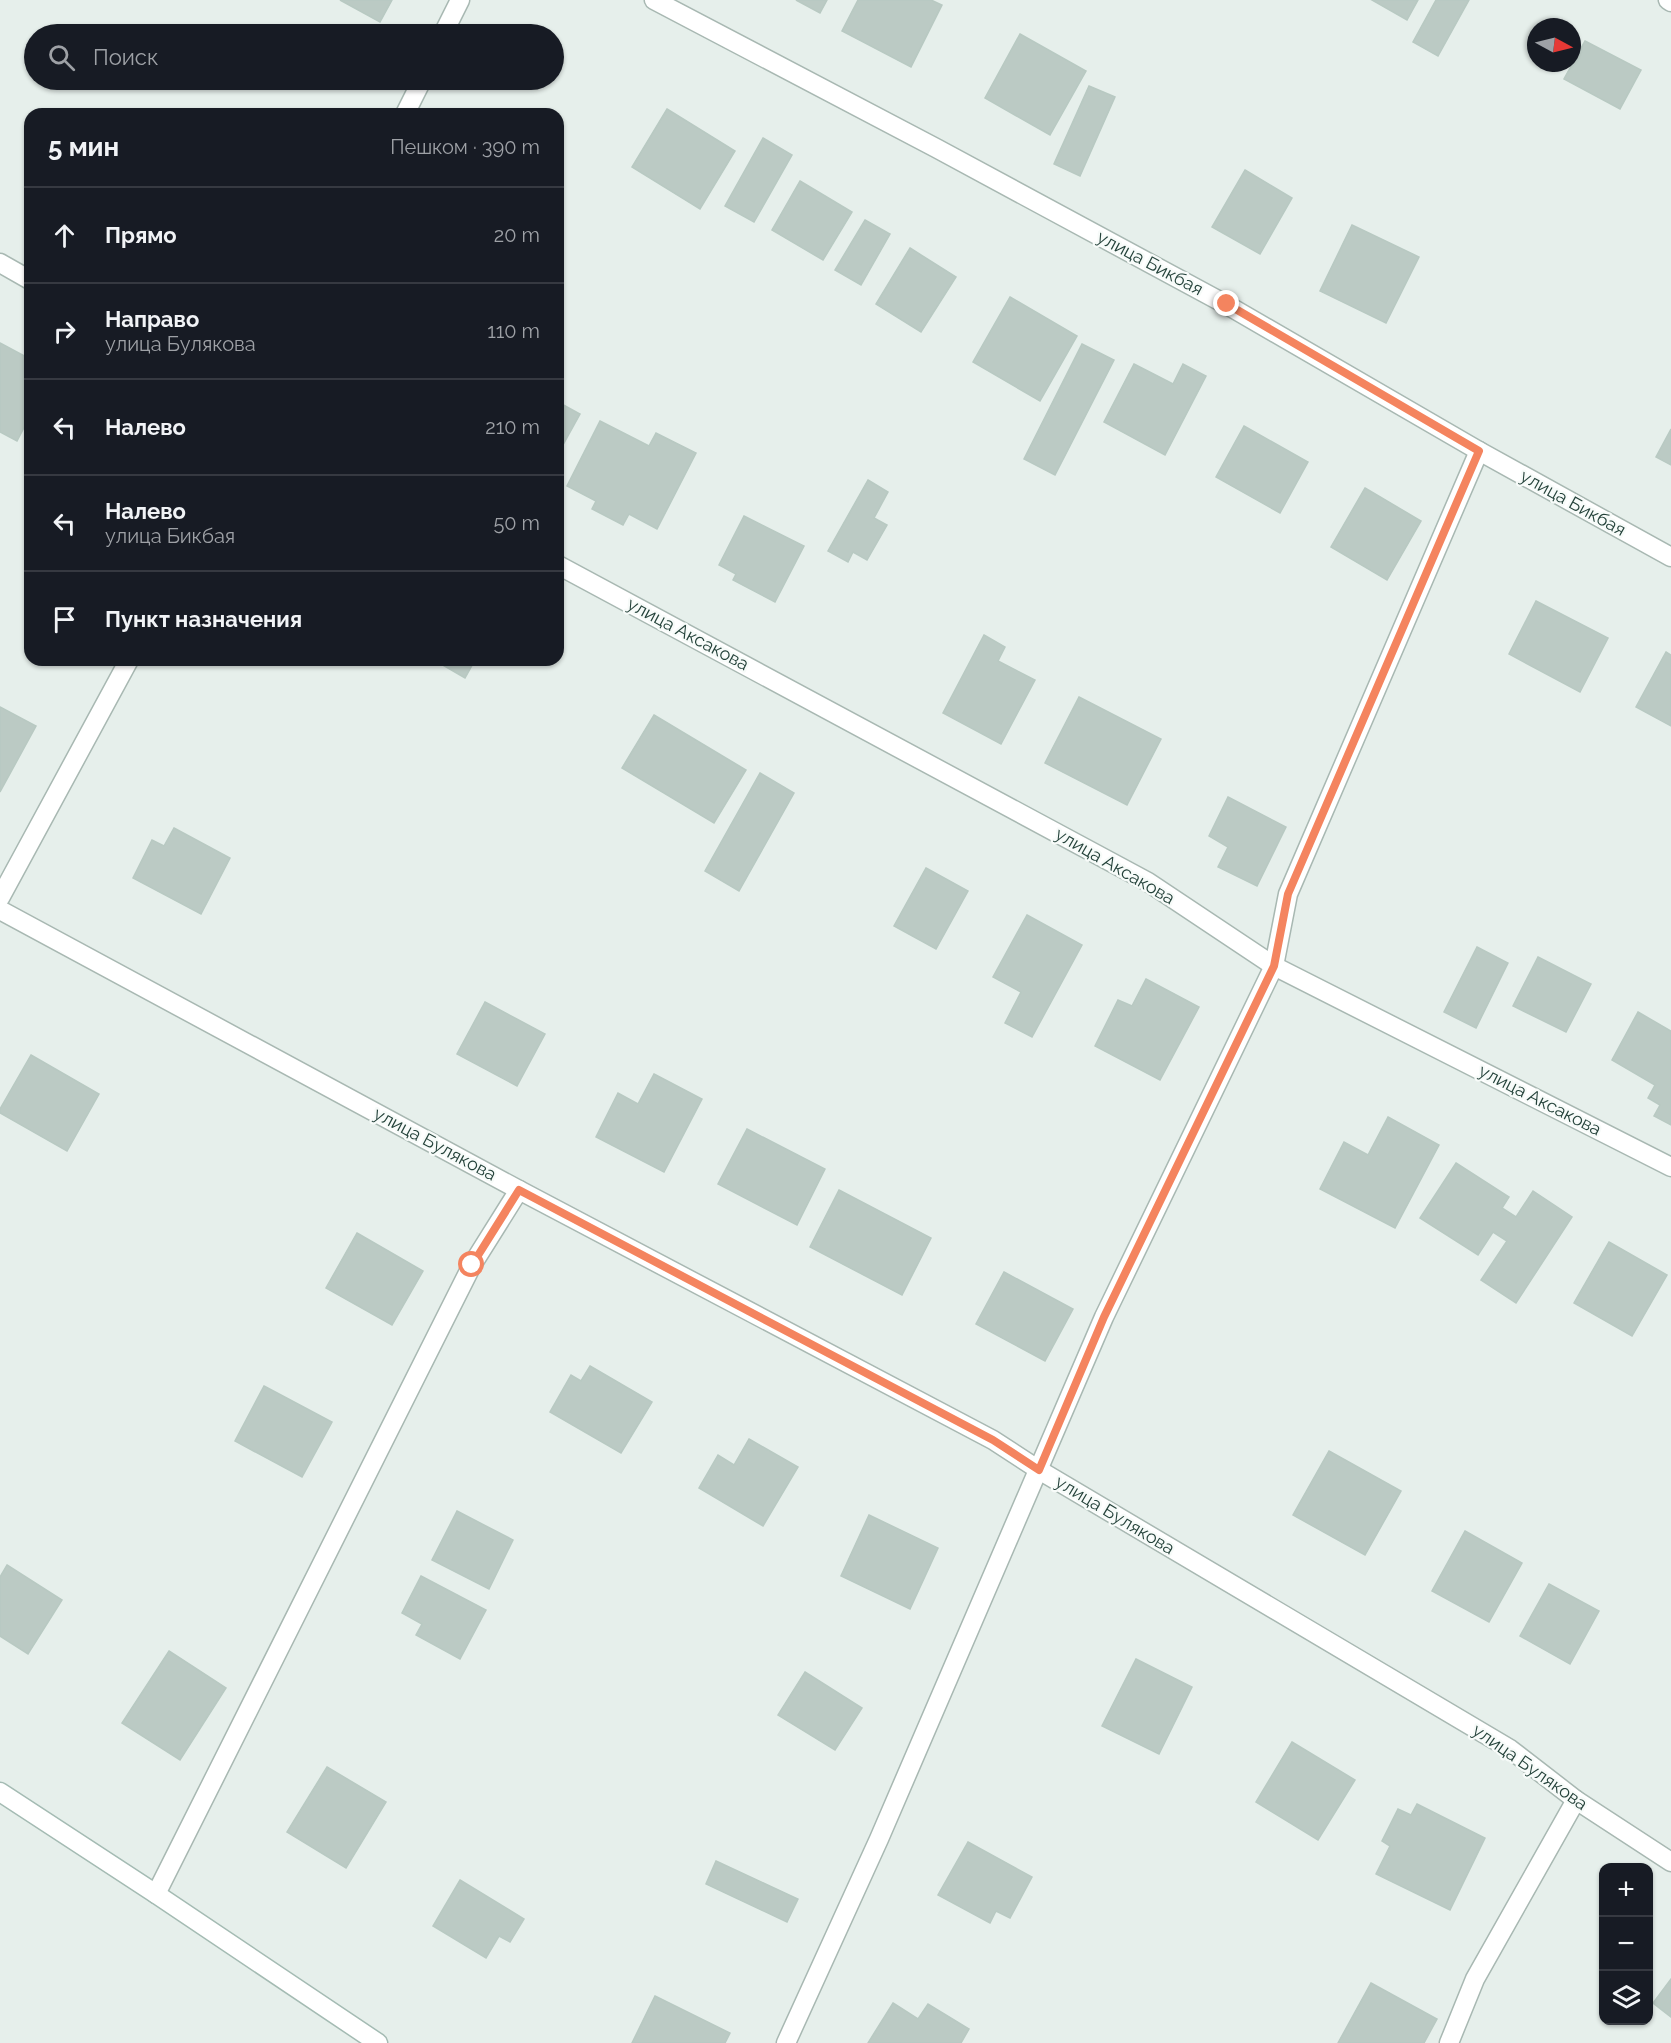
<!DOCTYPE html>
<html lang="ru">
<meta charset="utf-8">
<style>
body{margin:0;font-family:Raleway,sans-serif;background:#242831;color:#f1f3f6}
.controls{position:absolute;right:18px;bottom:18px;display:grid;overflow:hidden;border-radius:12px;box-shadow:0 2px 4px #0004}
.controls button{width:54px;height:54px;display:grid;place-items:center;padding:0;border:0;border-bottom:2px solid #363941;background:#171b24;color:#f1f3f6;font:30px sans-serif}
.compass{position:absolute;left:1527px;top:18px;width:54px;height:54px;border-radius:50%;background:#171b24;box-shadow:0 2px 4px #0004;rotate:97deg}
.stop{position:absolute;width:18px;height:18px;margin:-14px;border:4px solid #f4845f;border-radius:50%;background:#fff}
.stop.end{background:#f4845f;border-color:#fff;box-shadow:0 2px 6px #0008}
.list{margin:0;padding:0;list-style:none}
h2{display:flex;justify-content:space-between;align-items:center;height:78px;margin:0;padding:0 24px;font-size:26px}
h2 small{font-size:20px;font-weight:400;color:#9ea1a6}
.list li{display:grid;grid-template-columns:39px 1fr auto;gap:18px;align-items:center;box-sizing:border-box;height:96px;padding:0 24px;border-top:2px solid #363941}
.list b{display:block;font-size:22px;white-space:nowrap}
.list p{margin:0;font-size:20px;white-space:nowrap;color:#9ea1a6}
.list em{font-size:20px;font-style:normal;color:#9ea1a6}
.icon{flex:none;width:33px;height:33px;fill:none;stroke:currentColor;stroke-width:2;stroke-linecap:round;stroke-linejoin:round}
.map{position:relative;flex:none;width:1671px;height:2043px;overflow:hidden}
.search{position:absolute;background:#171b24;box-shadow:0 2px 4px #0004;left:24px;top:24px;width:540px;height:66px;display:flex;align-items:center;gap:15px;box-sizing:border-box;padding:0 21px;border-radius:33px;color:#9ea1a6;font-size:22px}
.panel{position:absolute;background:#171b24;box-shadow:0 2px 4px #0004;left:24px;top:108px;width:540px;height:558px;border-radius:18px}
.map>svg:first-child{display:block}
</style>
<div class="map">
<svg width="1671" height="2043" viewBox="0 0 1671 2043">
<rect width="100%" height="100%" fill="#e6efeb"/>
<g fill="#bbcac4" stroke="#b8c9c2" stroke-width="1.5">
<path d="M340,0h52l-12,22z"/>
<path d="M796,0h31l-7,13z"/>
<path d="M858,0h73l11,5 -31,62 -69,-36z"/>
<path d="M1372,0h46l-11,20z"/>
<path d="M1436,0h33l-31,56 -25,-14z"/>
<path d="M1020,34l66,37 -36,64 -65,-37z"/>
<path d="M1585,41l56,29 -21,39 -56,-30z"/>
<path d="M1089,86l26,11 -35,79 -26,-12z"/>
<path d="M667,109l68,42 -35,58 -68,-42z"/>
<path d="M763,138l29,17 -38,67 -29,-16z"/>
<path d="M1245,170l47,28 -32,56 -48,-27z"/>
<path d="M800,181l52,31 -29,48 -51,-30z"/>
<path d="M865,220l25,14 -29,51 -26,-15z"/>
<path d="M1352,225l67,32 -33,66 -66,-32z"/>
<path d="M910,248l46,29 -35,55 -45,-28z"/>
<path d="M1010,297l67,39 -37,65 -67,-39z"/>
<path d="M0,343l30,16v57l-13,25 -17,-9z"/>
<path d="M1082,344l32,16 -59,115 -31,-16z"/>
<path d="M1134,364l39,20 10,-20 23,12 -41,79 -61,-33z"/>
<path d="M558,402l22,12 -22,40z"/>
<path d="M600,421l49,25 7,-13 40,20 -39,76 -28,-15 -6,11 -31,-16 4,-8 -29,-15z"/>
<path d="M1244,426l64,36 -28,51 -64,-36z"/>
<path d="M1671,429v36l-15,-8z"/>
<path d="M868,480l20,12 -14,26 13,7 -20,35 -14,-8 -5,10 -20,-11z"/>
<path d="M1365,488l56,33 -34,59 -56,-33z"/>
<path d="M744,516l60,30 -29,56 -42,-22 3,-6 -17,-9z"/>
<path d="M1536,601l72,37 -28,54 -71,-38z"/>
<path d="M984,635l21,12 -7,14 37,19 -34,64 -58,-31z"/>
<path d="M1666,652l5,3v71l-35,-19z"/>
<path d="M434,660h41l-10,18z"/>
<path d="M1079,697l82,42 -34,66 -82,-42z"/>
<path d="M0,707l36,19 -36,66z"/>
<path d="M654,715l92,55 -32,53 -92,-55z"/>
<path d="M760,773l34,20 -55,98 -34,-20z"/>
<path d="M1228,797l58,30 -29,59 -39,-19 10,-20 -19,-11z"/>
<path d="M174,828l56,30 -29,56 -68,-36 19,-38 12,6z"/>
<path d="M926,868l42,23 -32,58 -42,-23z"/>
<path d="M1027,915l55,30 -50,92 -27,-14 16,-31 -28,-15z"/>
<path d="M1477,947l31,16 -32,65 -32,-16z"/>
<path d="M1538,957l53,27 -25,48 -53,-26z"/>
<path d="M1146,979l53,28 -39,73 -65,-34 23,-46 14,6z"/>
<path d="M485,1002l60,32 -28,52 -60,-32z"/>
<path d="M1638,1012l33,19v94l-17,-9 6,-11 -12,-7 7,-13 -43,-25z"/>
<path d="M31,1055l68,39 -32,57 -67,-38v-4z"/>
<path d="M654,1074l48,25 -38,73 -68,-35 22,-44 20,11z"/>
<path d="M1388,1117l51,28 -44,83 -75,-39 24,-47 24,13z"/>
<path d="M747,1129l78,40 -28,56 -79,-41z"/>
<path d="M1456,1163l53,34 -7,11 14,9 17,-26 39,26 -56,86 -35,-23 26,-39 -14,-9 -15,23 -58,-37z"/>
<path d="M839,1190l92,48 -29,57 -92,-48z"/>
<path d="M357,1233l66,38 -31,54 -66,-37z"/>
<path d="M1609,1242l58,33 -35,61 -58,-33z"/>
<path d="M1004,1272l69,37 -28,52 -69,-37z"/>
<path d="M590,1366l62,36 -31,51 -71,-41 21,-37 10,6z"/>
<path d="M264,1386l68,36 -30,55 -67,-36z"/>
<path d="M749,1439l49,28 -35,59 -64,-38 19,-33 16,10z"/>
<path d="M1329,1451l72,40 -36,64 -72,-40z"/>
<path d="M457,1511l56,29 -24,49 -57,-29z"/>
<path d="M869,1515l69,33 -28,61 -69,-33z"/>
<path d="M1465,1531l57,32 -33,59 -57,-31z"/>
<path d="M7,1565l55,35 -34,54 -28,-18v-59z"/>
<path d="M421,1576l65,34 -26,49 -44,-24 6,-11 -20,-11z"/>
<path d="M1549,1584l50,27 -29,53 -50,-28z"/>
<path d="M169,1651l57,37 -46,72 -58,-37z"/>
<path d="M1136,1659l56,28 -33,67 -57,-28z"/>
<path d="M805,1672l57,36 -27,42 -57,-35z"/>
<path d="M1292,1742l63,38 -37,60 -62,-38z"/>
<path d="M327,1767l59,35 -40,66 -59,-36z"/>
<path d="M1417,1804l68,34 -35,72 -74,-36 14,-28 -8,-5 16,-32 13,6z"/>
<path d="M968,1842l64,35 -22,41 -14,-7 -6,12 -52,-28z"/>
<path d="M716,1861l82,38 -11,23 -81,-38z"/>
<path d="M460,1880l64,39 -14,23 -11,-6 -13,22 -53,-32z"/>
<path d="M1671,1979v38l-18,-14z"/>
<path d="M1371,1983l66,36 -13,24h-86z"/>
<path d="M655,1996l75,37 -5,10h-93z"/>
<path d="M893,2003l25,16 10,-15 41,25 -8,14h-93z"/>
</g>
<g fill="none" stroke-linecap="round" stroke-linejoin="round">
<g stroke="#a8b8b2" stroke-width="21">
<g id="minor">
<path d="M654,0l282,148 291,157 252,146 192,106"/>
<path d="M1668,0l3,2"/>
<path d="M443,34l17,-34"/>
<path d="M405,114l17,-34"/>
<path d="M0,263l30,17"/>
<path d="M558,565l590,317 126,84 397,201"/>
<path d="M0,898l129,-238"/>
<path d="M0,910l519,280 474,250 46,30 471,279 66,51 95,62"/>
<path d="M156,1894l316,-629 47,-75"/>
<path d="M786,2043l93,-204 225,-522 170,-351 14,-72 191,-443"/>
<path d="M1449,2043l26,-64 101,-179"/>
</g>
</g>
<g stroke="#a4bbb3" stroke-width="21">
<path id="secondary" d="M0,1792l156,102 222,149"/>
</g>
<use href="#minor" stroke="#fff" stroke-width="18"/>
<use href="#secondary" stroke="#fff" stroke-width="18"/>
</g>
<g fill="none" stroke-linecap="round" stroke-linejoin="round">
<path stroke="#f4845f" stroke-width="8" d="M472,1265l47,-75 474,250 46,30 65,-153 170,-351 14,-72 191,-443 -252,-147"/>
</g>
<g text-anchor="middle" stroke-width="4.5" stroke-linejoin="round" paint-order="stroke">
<g font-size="18" fill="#24423a" stroke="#f7fbf9">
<text transform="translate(1150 263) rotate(28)" y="6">улица Бикбая</text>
<text transform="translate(1573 503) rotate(29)" y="6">улица Бикбая</text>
<text transform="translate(688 634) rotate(28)" y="6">улица Аксакова</text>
<text transform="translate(1115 866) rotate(30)" y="6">улица Аксакова</text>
<text transform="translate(1540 1100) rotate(27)" y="6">улица Аксакова</text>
<text transform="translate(435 1144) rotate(28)" y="6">улица Булякова</text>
<text transform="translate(1115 1515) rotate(31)" y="6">улица Булякова</text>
<text transform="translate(1530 1767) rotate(35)" y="6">улица Булякова</text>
</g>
</g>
</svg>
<div class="controls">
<button>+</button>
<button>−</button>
<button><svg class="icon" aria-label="layers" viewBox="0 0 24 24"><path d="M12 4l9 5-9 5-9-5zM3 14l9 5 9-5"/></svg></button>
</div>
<svg class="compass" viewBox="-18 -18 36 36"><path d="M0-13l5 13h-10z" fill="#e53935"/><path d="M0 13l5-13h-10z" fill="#9ea1a6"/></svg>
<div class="stop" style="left:472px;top:1265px"></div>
<div class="stop end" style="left:1227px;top:304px"></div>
<div class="search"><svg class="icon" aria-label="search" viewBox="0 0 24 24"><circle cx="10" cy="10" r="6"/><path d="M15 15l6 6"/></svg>Поиск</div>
<section class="panel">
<h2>5 мин<small>Пешком · 390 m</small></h2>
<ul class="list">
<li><svg class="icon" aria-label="ahead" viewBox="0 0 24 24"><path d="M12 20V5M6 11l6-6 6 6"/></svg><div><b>Прямо</b></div><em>20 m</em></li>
<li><svg class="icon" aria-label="right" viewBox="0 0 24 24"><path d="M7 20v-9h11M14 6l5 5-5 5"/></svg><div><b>Направо</b><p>улица Булякова</p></div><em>110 m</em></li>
<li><svg class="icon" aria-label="left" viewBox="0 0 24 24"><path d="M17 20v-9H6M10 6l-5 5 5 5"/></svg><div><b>Налево</b></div><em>210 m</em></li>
<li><svg class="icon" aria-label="left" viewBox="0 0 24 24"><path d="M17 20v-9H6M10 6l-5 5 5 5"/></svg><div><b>Налево</b><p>улица Бикбая</p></div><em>50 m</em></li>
<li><svg class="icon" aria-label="arrive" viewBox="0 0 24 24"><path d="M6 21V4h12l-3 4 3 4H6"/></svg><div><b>Пункт назначения</b></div></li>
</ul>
</section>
</div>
